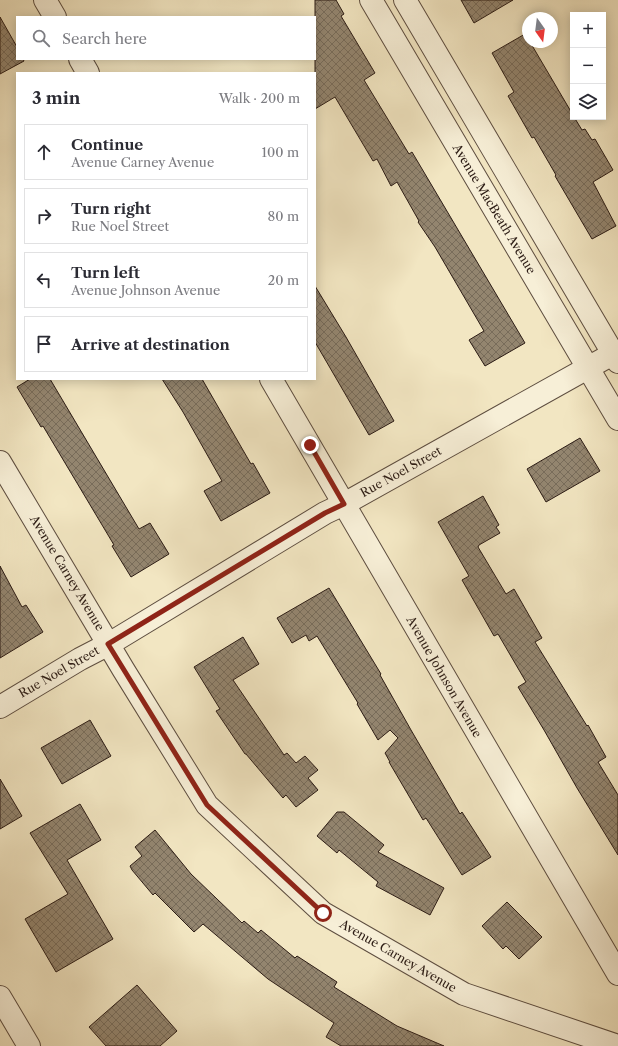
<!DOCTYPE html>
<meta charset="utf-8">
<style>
body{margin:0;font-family:"Libre Caslon Text",serif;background:#f7f7f7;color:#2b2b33}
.controls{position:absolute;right:12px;top:12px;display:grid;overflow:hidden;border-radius:0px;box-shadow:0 2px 10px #0003}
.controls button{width:36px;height:36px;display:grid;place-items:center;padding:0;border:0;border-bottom:1px solid #e1e1e2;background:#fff;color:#2b2b33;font:20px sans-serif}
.compass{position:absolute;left:522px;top:12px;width:36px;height:36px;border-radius:50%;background:#fff;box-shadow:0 2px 10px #0003;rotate:166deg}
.stop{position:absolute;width:12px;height:12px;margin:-9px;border:3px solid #8f2418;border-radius:50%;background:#fff}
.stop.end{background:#8f2418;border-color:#fff;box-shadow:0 1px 4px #0008}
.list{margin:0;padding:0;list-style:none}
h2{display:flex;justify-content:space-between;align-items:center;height:52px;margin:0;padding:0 16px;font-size:17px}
h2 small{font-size:13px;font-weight:400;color:#7c7c81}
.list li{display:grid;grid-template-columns:26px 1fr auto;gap:12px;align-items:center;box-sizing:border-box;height:56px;margin:0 8px 8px;padding:0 8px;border:1px solid #e1e1e2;border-radius:0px}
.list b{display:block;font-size:15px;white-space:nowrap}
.list p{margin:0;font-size:13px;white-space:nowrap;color:#7c7c81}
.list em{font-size:13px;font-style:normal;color:#7c7c81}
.icon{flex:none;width:22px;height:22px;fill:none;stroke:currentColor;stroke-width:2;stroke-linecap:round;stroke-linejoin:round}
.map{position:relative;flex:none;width:618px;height:1046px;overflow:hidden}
.search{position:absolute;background:#fff;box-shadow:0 2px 10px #0003;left:16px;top:16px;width:300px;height:44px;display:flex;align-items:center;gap:10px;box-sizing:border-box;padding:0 14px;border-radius:0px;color:#7c7c81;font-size:15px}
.panel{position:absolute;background:#fff;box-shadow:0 2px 10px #0003;left:16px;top:72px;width:300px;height:308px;border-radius:0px}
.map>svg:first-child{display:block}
</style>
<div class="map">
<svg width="618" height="1046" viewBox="0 0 618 1046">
<defs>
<pattern id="building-cross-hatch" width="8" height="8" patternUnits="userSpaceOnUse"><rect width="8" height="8" fill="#93856f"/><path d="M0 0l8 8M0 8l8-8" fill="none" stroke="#786c5a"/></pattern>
</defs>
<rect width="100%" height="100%" fill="#f2e6c2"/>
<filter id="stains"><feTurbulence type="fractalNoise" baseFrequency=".005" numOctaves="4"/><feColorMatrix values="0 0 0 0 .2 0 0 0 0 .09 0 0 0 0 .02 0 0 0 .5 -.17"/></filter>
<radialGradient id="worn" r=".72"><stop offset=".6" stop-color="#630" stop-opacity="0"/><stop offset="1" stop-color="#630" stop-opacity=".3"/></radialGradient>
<g fill="url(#building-cross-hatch)" stroke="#2c1c15">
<path d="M315,0h21l8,14 -3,2 34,57 -11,7 45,74 3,-2 113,191 -40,23 -16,-26 15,-9 -49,-84 -17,-25 1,-1 -22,-39 -6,4 -14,-27 -4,2 -38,-64 -20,12z"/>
<path d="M461,0h52l-39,23z"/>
<path d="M0,17l17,30v12h6l1,2 -24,13z"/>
<path d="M525,34l3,4v4h2l43,73v2h1l8,13 3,-1 7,11 3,-1 18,31 -20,12 23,44 -24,13 -37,-63 1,-1 -22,-38 -2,1 -24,-42 6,-4 -22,-39z"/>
<path d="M315,286l31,51 48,84 -25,14 -54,-93z"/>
<path d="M30,379h20l89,150 11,-6 19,31 -38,23 -19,-31 2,-1 -71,-119 -2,1 -24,-40z"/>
<path d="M162,379h40l49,85 2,-1 17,30 -49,28 -17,-30 18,-10 -39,-69z"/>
<path d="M580,438l20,33 -54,31 -19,-33z"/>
<path d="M483,496l16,29 -3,2 4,6 -21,12 -1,2 28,47 8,-5 28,49 -7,4 52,84 1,-1 18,32 -8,5 20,33v60l-41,-67 -33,-58 -26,-43 8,-5 -28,-48 -4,2 -32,-56 7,-4 -31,-54z"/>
<path d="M0,566l22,41 4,-2 17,27 -43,26z"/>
<path d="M329,588l52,86 -1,1 31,55 49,84 2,-2 29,45 -29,18 -36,-57 -3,2 -34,-58h1l-5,-9 13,-15 -8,-8 -12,10 -21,-36 1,-1 -41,-67 -8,5 -3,-6 -14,8 -15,-25z"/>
<path d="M243,637l16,27 -26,16 51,75 3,-2 9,10 9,-7 13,14 -10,8 10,12 -22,17 -10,-12 -3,3 -37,-44h-1l-29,-43 4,-2 -26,-42z"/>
<path d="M90,720l21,36 -49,28 -21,-36z"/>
<path d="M0,779l22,37 -22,13z"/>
<path d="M80,804l21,36 -34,20 46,79 -57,33 -31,-53 43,-25 -38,-61z"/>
<path d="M337,812h7l40,33 -6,7 66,36 -14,27 -54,-29 2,-4 -39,-32 -2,3 -20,-17z"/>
<path d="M155,830l36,44 51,49 2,-2 14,12 3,-3 34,28 2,-2 40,26 -3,5 63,39 47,20h-103l-15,-9 8,-14 -66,-44 -65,-55 -9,8 -39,-39 -2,2 -21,-25 -2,-4 12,-10 -7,-9z"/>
<path d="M507,902l35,35 -23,22 -13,-13 -3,3 -21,-23z"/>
<path d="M137,985l40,46 -17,15h-54l-17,-19z"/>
</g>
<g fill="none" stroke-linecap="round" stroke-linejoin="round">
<g stroke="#5e4e40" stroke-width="24">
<g id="street">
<path d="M45,0l10,17"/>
<path d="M371,0l247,419"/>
<path d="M405,0l213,362"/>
<path d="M80,59l8,14"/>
<path d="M271,379l347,595"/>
<path d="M0,462l123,207 84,136 116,108 141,81 154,52"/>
<path d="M0,707l80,-48 29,-15 216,-131 19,-9 274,-153"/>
<path d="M0,997l29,49"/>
</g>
</g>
<use href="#street" stroke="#f7efd7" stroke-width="22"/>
</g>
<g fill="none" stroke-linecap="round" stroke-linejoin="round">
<path stroke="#8f2418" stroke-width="5" d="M310,445l34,59 -19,9 -217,131 99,161 116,108"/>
</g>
<g text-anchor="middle" stroke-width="3" stroke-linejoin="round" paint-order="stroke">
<g font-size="12" fill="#2c1c15" stroke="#f7efd7">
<text transform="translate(494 209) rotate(59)" y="4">Avenue MacBeath Avenue</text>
<text transform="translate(401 472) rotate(-29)" y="4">Rue Noel Street</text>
<text transform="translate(67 573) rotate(59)" y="4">Avenue Carney Avenue</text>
<text transform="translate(59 672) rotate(-30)" y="4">Rue Noel Street</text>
<text transform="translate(444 677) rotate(60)" y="4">Avenue Johnson Avenue</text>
<text transform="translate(398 956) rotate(30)" y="4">Avenue Carney Avenue</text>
</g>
</g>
<rect width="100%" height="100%" filter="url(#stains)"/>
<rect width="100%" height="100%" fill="url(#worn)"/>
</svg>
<div class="controls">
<button>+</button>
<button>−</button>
<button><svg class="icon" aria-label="layers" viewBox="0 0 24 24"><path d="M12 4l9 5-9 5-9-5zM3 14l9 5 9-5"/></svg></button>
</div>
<svg class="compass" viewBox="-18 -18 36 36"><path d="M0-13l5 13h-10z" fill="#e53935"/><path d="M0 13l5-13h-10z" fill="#7c7c81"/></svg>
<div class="stop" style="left:323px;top:913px"></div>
<div class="stop end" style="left:310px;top:445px"></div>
<div class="search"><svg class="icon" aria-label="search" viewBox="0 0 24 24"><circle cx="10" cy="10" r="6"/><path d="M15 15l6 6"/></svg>Search here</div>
<section class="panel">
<h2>3 min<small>Walk · 200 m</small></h2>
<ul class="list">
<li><svg class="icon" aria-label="ahead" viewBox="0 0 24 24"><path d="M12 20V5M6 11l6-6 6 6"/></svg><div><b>Continue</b><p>Avenue Carney Avenue</p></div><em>100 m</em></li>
<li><svg class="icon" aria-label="right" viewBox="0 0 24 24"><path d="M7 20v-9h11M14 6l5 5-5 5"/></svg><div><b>Turn right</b><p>Rue Noel Street</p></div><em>80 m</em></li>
<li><svg class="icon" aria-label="left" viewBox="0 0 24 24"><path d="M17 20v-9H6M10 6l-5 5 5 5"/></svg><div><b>Turn left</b><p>Avenue Johnson Avenue</p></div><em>20 m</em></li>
<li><svg class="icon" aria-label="arrive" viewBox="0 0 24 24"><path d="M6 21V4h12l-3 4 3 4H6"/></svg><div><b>Arrive at destination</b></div></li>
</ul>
</section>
</div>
